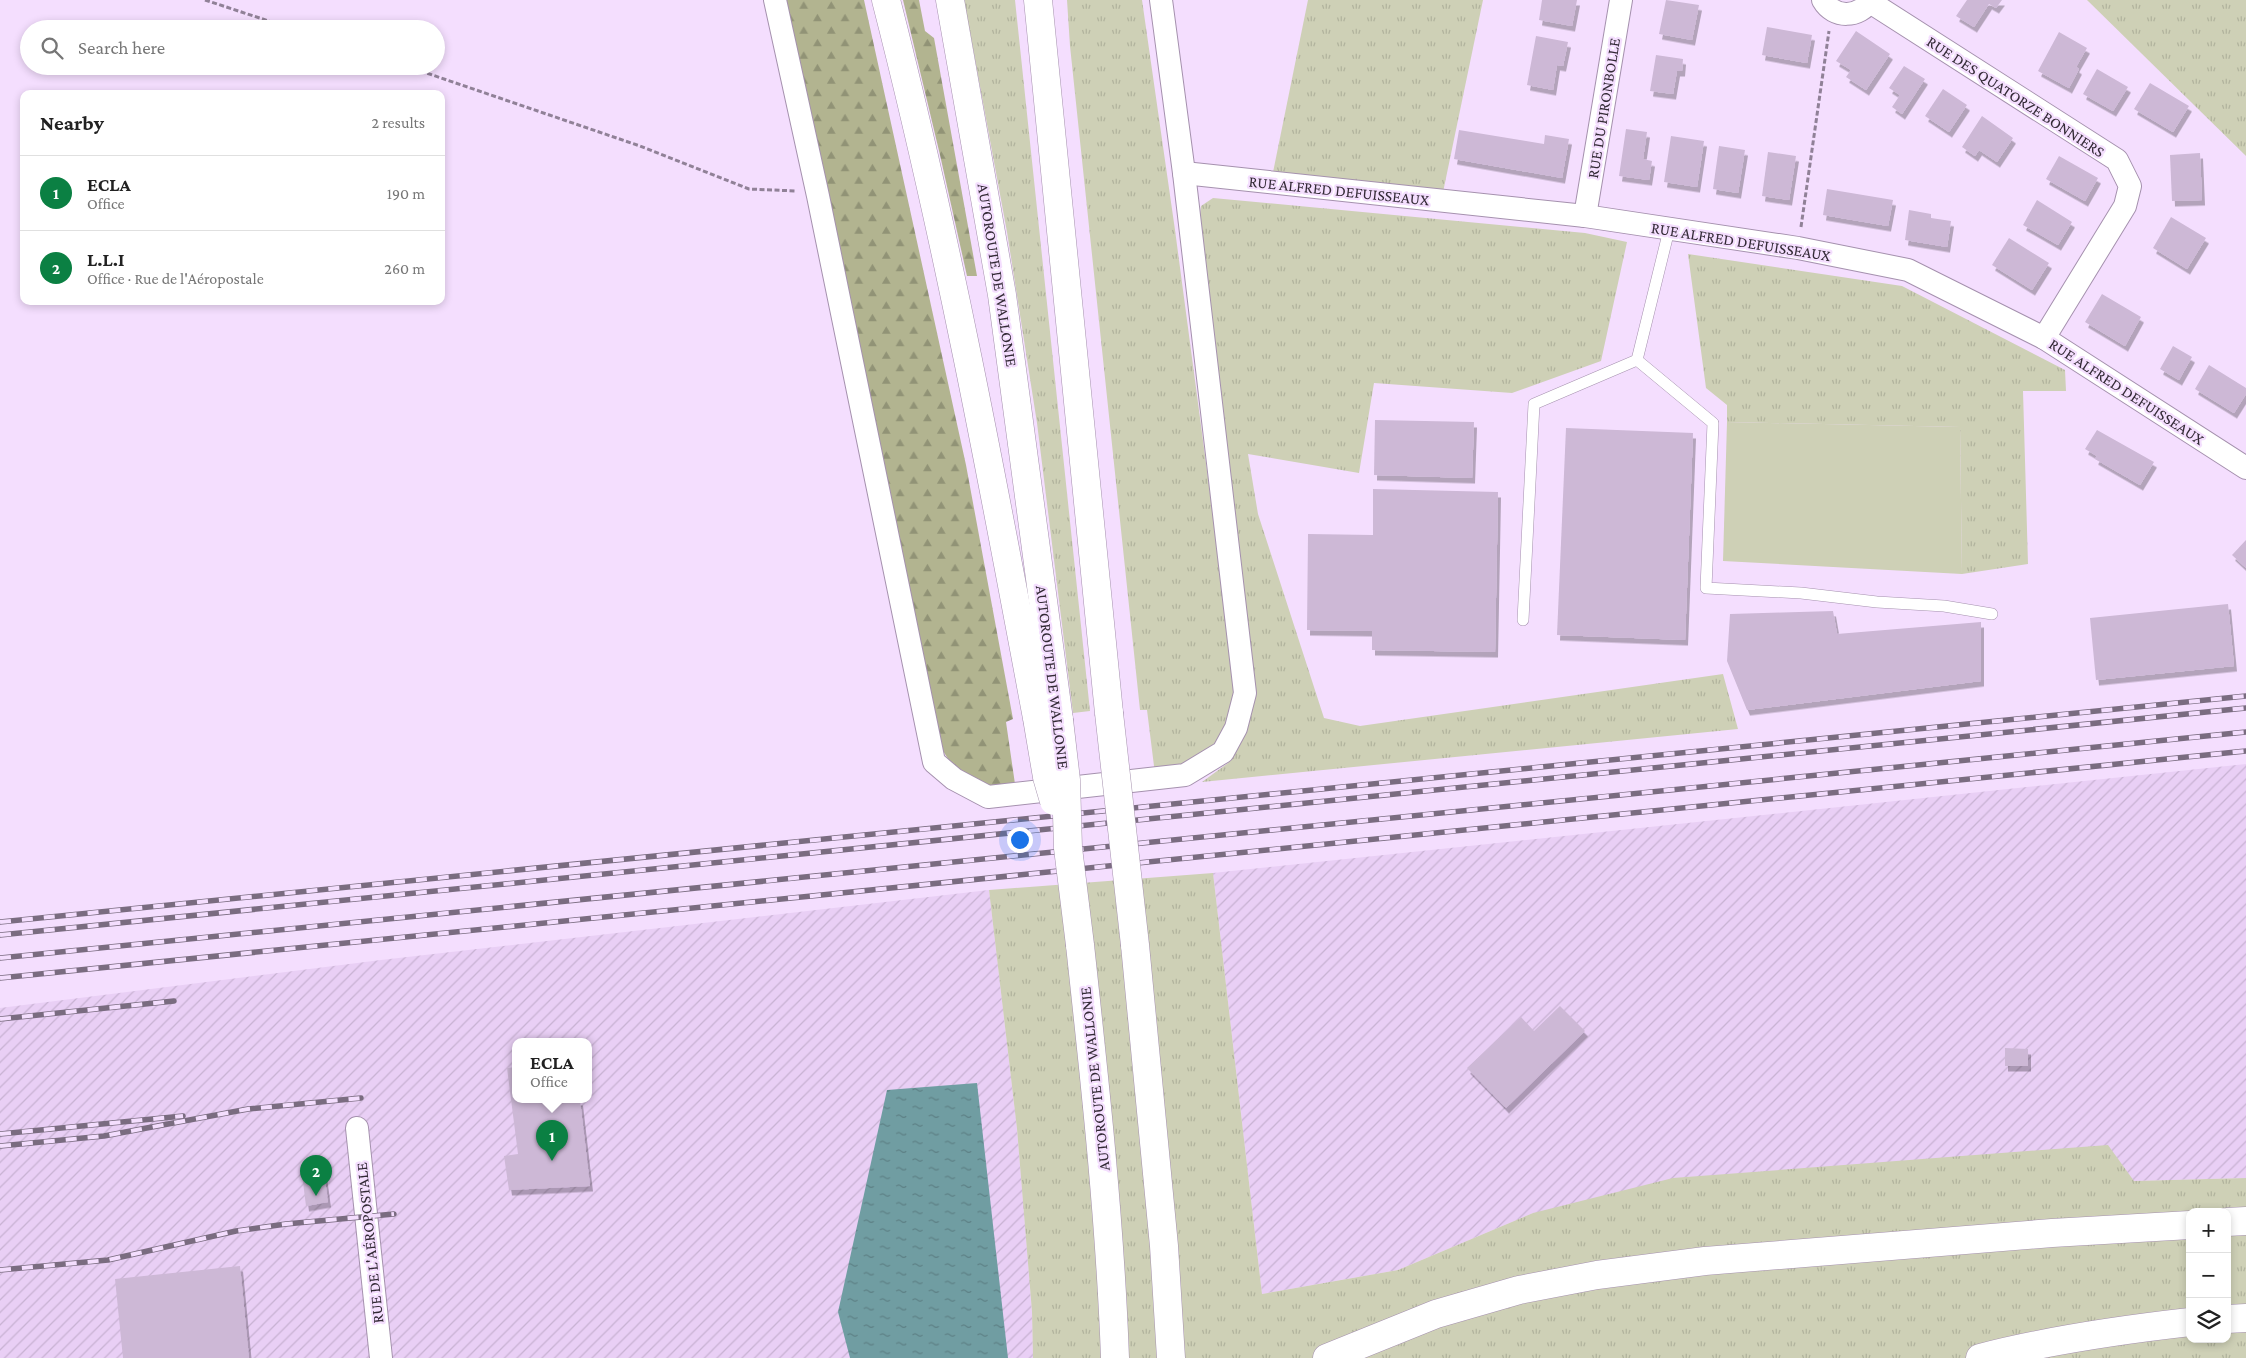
<!DOCTYPE html>
<meta charset="utf-8">
<style>
body{margin:0;font-family:"Crimson Pro",serif;background:#f6f6f6;color:#222}
.controls{position:absolute;right:15px;bottom:15px;display:grid;overflow:hidden;border-radius:10px;box-shadow:0 2px 8px #0003}
.controls button{width:45px;height:45px;display:grid;place-items:center;padding:0;border:0;border-bottom:1px solid #e0e0e0;background:#fff;color:#222;font:25px sans-serif}
.you{position:absolute;left:1019px;top:839px;width:18px;height:18px;margin:-12px;border:4px solid #fff;border-radius:50%;background:#1a73e8;box-shadow:0 0 0 8px #1a73e833}
.badge{display:grid;place-items:center;width:32px;height:32px;border-radius:50%;background:#0b8043;color:#fff;font-size:16px;font-weight:700}
.pin{position:absolute;translate:-50% -41px;filter:drop-shadow(0 1px 2px #0008)}
.pin::after{content:'';position:absolute;top:26px;width:18px;height:15px;background:inherit;clip-path:polygon(0 0,100% 0,50% 100%)}
.popup{position:absolute;left:512px;top:1038px;width:80px;height:65px;box-sizing:border-box;display:grid;place-content:center;border-radius:10px;background:#fff;filter:drop-shadow(0 1px 4px #0005);font-size:16px;white-space:nowrap;color:#767676}
.popup b{font-size:19px;color:#222}
.popup::after{content:'';position:absolute;left:50%;top:100%;margin-left:-10px;border:10px solid transparent;border-top-color:#fff}
.list{margin:0;padding:0;list-style:none}
h2{display:flex;justify-content:space-between;align-items:center;height:65px;margin:0;padding:0 20px;font-size:21px}
h2 small{font-size:16px;font-weight:400;color:#767676}
.list li{display:grid;grid-template-columns:32px 1fr auto;gap:15px;align-items:center;box-sizing:border-box;height:75px;padding:0 20px;border-top:1px solid #e0e0e0}
.list b{display:block;font-size:19px;white-space:nowrap}
.list p{margin:0;font-size:16px;white-space:nowrap;color:#767676}
.list em{font-size:16px;font-style:normal;color:#767676}
.icon{flex:none;width:28px;height:28px;fill:none;stroke:currentColor;stroke-width:2;stroke-linecap:round;stroke-linejoin:round}
.map{position:relative;flex:none;width:2246px;height:1358px;overflow:hidden}
.search{position:absolute;background:#fff;box-shadow:0 2px 8px #0003;left:20px;top:20px;width:425px;height:55px;display:flex;align-items:center;gap:12px;box-sizing:border-box;padding:0 18px;border-radius:28px;color:#767676;font-size:19px}
.panel{position:absolute;background:#fff;box-shadow:0 2px 8px #0003;left:20px;top:90px;width:425px;height:215px;border-radius:10px}
.map>svg:first-child{display:block}
</style>
<div class="map">
<svg width="2246" height="1358" viewBox="0 0 2246 1358">
<defs>
<pattern id="industrial-furrows" width="10" height="10" patternUnits="userSpaceOnUse" patternTransform="scale(1.25)"><rect width="10" height="10" fill="#e9cff5"/><path d="M-1 1l2-2M0 10L10 0M9 11l2-2" fill="none" stroke="#c8b2d3"/></pattern>
<pattern id="grass-tufts" width="24" height="20" patternUnits="userSpaceOnUse" patternTransform="scale(1.25)"><rect width="24" height="20" fill="#ced0b6"/><path d="M3 7l-1-3M5 7V3M7 7l1-3M15 17l-1-3M17 17v-4M19 17l1-3" fill="none" stroke="#b1b39d"/></pattern>
<pattern id="forest-firs" width="22" height="20" patternUnits="userSpaceOnUse" patternTransform="scale(1.25)"><rect width="22" height="20" fill="#b2b490"/><path d="M5 1l3.5 6h-7zM16 11l3.5 6h-7z" fill="#919376"/></pattern>
<pattern id="water-ripples" width="26" height="14" patternUnits="userSpaceOnUse" patternTransform="scale(1.25)"><rect width="26" height="14" fill="#709da2"/><path d="M2 4q2-2 4 0t4 0M15 11q2-2 4 0t4 0" fill="none" stroke="#5d8085"/></pattern>
<filter id="shadow"><feDropShadow dx="3" dy="5.5" stdDeviation="0" flood-color="#0004"/></filter>
</defs>
<rect width="100%" height="100%" fill="#f4defe"/>
<g fill="url(#industrial-furrows)" fill-rule="evenodd">
<path d="M2246,764v414l-112,3 -601,32 -135,57 -136,24 -49,-421z"/>
<path d="M989,890l28,239 15,183 1,46h-1033v-350l381,-48zM516,1042h72v58h-72z"/>
</g>
<g fill="url(#grass-tufts)" fill-rule="evenodd">
<path d="M964,0h51l75,711 -17,2 -36,-290 -30,-191z"/>
<path d="M1067,0h75l33,230 62,466c-3,9 -4,18 -7,27 -13,31 -46,42 -75,51l-8,-64h-7l-70,-664z"/>
<path d="M1308,0h175l-41,197 -173,-5z"/>
<path d="M2087,0h159v156z"/>
<path d="M1213,198l372,35 42,9 -26,119 -89,32 -138,-10 -15,90 -111,-19 10,60 66,204 36,8 363,-52 15,55 -536,53 26,-19 18,-36 -49,-485 4,-36z"/>
<path d="M1688,254l214,32 163,84 1,21h-43l5,173 -66,10 -2,-147 -233,-5v-17l-21,-17z"/>
<path d="M1213,873l49,421 136,-24 135,-57 140,-35 435,-33 26,36 112,-3v180h-1213l-1,-46 -15,-183 -28,-239zM2190,1212h37v127h-37z"/>
</g>
<g fill="url(#forest-firs)">
<path d="M780,0h84l102,465 47,254 -7,3 10,69 -35,-5 -31,-24 -12,-19z"/>
<path d="M903,0h16l6,31 9,7 43,238h-10l-27,-121z"/>
</g>
<path fill="#ced0b6" d="M1727,422l233,5 2,147 -239,-13z"/>
<path fill="url(#water-ripples)" d="M977,1083l31,275h-158l-12,-46 49,-222z"/>
<g fill="#cdb8d6" filter="url(#shadow)">
<path d="M1542,0h35l-5,26 -33,-6z"/>
<path d="M1666,0l33,5 -7,35 -33,-6z"/>
<path d="M1967,0h35l-6,8 -7,-4 -15,23 -18,-11z"/>
<path d="M1767,27l45,8 -5,28 -45,-8z"/>
<path d="M1856,31l34,23 -24,36 -20,-13 5,-7 -15,-9z"/>
<path d="M2059,32l28,16 -11,19 3,2 -10,19 -31,-17z"/>
<path d="M1536,36l32,6 -5,24 -6,-1 -4,25 -26,-5z"/>
<path d="M1656,55l27,4 -1,12h-5l-4,23 -23,-3z"/>
<path d="M1904,66l21,13 -23,35 -10,-7 8,-12 -11,-7z"/>
<path d="M2097,69l31,18 -15,24 -30,-17z"/>
<path d="M2150,83l39,23 -16,26 -39,-23z"/>
<path d="M1943,89l24,16 -18,27 -24,-16z"/>
<path d="M1982,116l31,22 -16,24 -18,-12 -4,6 -13,-9z"/>
<path d="M1626,129l21,3 -4,27 9,2 -3,19 -30,-4z"/>
<path d="M1459,130l85,14 1,-9 24,4 -7,39 -108,-19z"/>
<path d="M1671,136l33,5 -7,46 -33,-5z"/>
<path d="M1719,146l26,4 -7,43 -25,-4z"/>
<path d="M1768,152l28,4 -7,44 -27,-4z"/>
<path d="M2200,153l2,47 -30,1 -2,-46z"/>
<path d="M2059,156l39,22 -13,23 -39,-22z"/>
<path d="M1827,189l66,11 -5,26 -65,-11z"/>
<path d="M2037,200l35,22 -14,23 -35,-20z"/>
<path d="M1909,210l22,4v4l20,3 -4,26 -42,-7z"/>
<path d="M2171,217l35,21 -19,31 -34,-21z"/>
<path d="M2009,238l40,25 -17,27 -40,-25z"/>
<path d="M2102,294l39,23 -16,29 -40,-24z"/>
<path d="M2173,346l19,11 -13,23 -19,-11z"/>
<path d="M2209,365l37,23v6l-12,19 -39,-24z"/>
<path d="M1375,420l99,2 -2,56 -98,-3z"/>
<path d="M1566,428l127,5 -8,207 -128,-5z"/>
<path d="M2097,430l57,32 -14,23 -45,-26 2,-3 -12,-7z"/>
<path d="M1373,489l125,3 -3,160 -123,-2v-19l-65,-1 1,-96 65,1z"/>
<path d="M2246,540v28l-14,-13z"/>
<path d="M2228,604l6,62 -138,14 -6,-62z"/>
<path d="M1833,611l4,23 144,-12v59l-234,29 -20,-49 3,-47z"/>
<path d="M1560,1006l25,25 -79,77 -39,-40 54,-51 13,14z"/>
<path d="M2005,1048l23,1v17h-23z"/>
<path d="M516,1067v33h64l10,86 -81,4 -5,-34 14,-2 -11,-86z"/>
<path d="M324,1172l4,30 -22,4 -4,-32z"/>
<path d="M240,1266l9,92h-126l-8,-79z"/>
</g>
<g fill="none" stroke-linecap="round" stroke-linejoin="round">
<g stroke="#a591ae" stroke-width="12">
<g id="lane">
<path d="M1669,230l-32,130 76,63 -7,165 95,5 76,9 67,4 48,8"/>
<path d="M1523,620l11,-216 103,-44"/>
</g>
</g>
<g stroke="#a591ae" stroke-width="24">
<g id="street">
<path d="M775,0l43,196 116,566 20,17 34,18 197,-22 38,-23 13,-24 9,-35 -61,-520 -23,-173"/>
<path d="M1823,0c11,19 36,18 48,0"/>
<path d="M1870,2l247,158 13,26 -5,20 -81,132"/>
<path d="M1184,173l401,43 213,32 110,22 136,68 202,130"/>
<path d="M1585,216l36,-216"/>
<path d="M357,1128l24,230"/>
</g>
</g>
<g stroke="#a591ae" stroke-width="29">
<g id="highway">
<path d="M886,0c61,237 106,477 151,718"/>
<path d="M950,0l52,295 57,425"/>
<path d="M1038,0l71,713"/>
<path d="M1080,945c15,138 30,275 35,413"/>
<path d="M1135,945l29,301 7,112"/>
<path d="M2227,1222l19,-1"/>
<path d="M2227,1319l19,-1"/>
<path d="M1327,1358l109,-44 83,-24 78,-15 108,-14 347,-28 138,-8"/>
<path d="M1980,1358c69,-18 139,-28 210,-36"/>
</g>
</g>
<g stroke="#908197" stroke-width="3" stroke-dasharray="5 2.5" stroke-linecap="butt">
<path d="M205,0l88,29"/>
<path d="M406,66l234,80 109,43 47,2"/>
<path d="M1801,227l28,-196"/>
</g>
<use href="#lane" stroke="#fff" stroke-width="11"/>
<use href="#street" stroke="#fff" stroke-width="22"/>
<use href="#highway" stroke="#fff" stroke-width="28"/>
<g stroke="#7a6c80" stroke-width="5.5">
<g id="rail">
<path d="M0,922l2246,-226"/>
<path d="M0,935l2246,-227"/>
<path d="M0,958l2246,-226"/>
<path d="M0,978l2246,-227"/>
<path d="M0,1019l174,-18"/>
<path d="M0,1134l183,-18"/>
<path d="M0,1146l104,-10 144,-27 113,-11"/>
<path d="M0,1270l108,-10 128,-29 50,-7 108,-10"/>
</g>
</g>
<use href="#rail" stroke="#f4defe" stroke-width="4" stroke-dasharray="11" stroke-linecap="butt"/>
<g stroke="#a591ae" stroke-width="29" stroke-linecap="butt">
<g id="highway-bridge">
<path d="M1109,713l26,232"/>
<path d="M1037,718l10,59 7,24"/>
<path d="M1059,720l7,60 2,68 12,97"/>
</g>
</g>
<use href="#highway-bridge" stroke="#fff" stroke-width="28"/>
</g>
<g text-anchor="middle" stroke-width="4.5" stroke-linejoin="round" paint-order="stroke">
<g font-size="16" fill="#332a36" stroke="#f4defe">
<text transform="translate(2016 96) rotate(33)" y="6">RUE DES QUATORZE BONNIERS</text>
<text transform="translate(1603 108) rotate(-81)" y="6">RUE DU PIRONBOLLE</text>
<text transform="translate(1339 190) rotate(6)" y="6">RUE ALFRED DEFUISSEAUX</text>
<text transform="translate(1741 241) rotate(9)" y="6">RUE ALFRED DEFUISSEAUX</text>
<text transform="translate(998 275) rotate(81)" y="6">AUTOROUTE DE WALLONIE</text>
<text transform="translate(2127 391) rotate(33)" y="6">RUE ALFRED DEFUISSEAUX</text>
<text transform="translate(1053 677) rotate(83)" y="6">AUTOROUTE DE WALLONIE</text>
<text transform="translate(1094 1079) rotate(-96)" y="6">AUTOROUTE DE WALLONIE</text>
<text transform="translate(369 1243) rotate(-96)" y="6">RUE DE L'AÉROPOSTALE</text>
</g>
</g>
</svg>
<div class="controls">
<button>+</button>
<button>−</button>
<button><svg class="icon" aria-label="layers" viewBox="0 0 24 24"><path d="M12 4l9 5-9 5-9-5zM3 14l9 5 9-5"/></svg></button>
</div>
<div class="you"></div>
<div class="pin badge" style="left:552px;top:1161px">1</div>
<div class="popup"><b>ECLA</b>Office</div>
<div class="pin badge" style="left:316px;top:1196px">2</div>
<div class="search"><svg class="icon" aria-label="search" viewBox="0 0 24 24"><circle cx="10" cy="10" r="6"/><path d="M15 15l6 6"/></svg>Search here</div>
<section class="panel">
<h2>Nearby<small>2 results</small></h2>
<ul class="list">
<li><span class="badge">1</span><div><b>ECLA</b><p>Office</p></div><em>190 m</em></li>
<li><span class="badge">2</span><div><b>L.L.I</b><p>Office · Rue de l'Aéropostale</p></div><em>260 m</em></li>
</ul>
</section>
</div>
